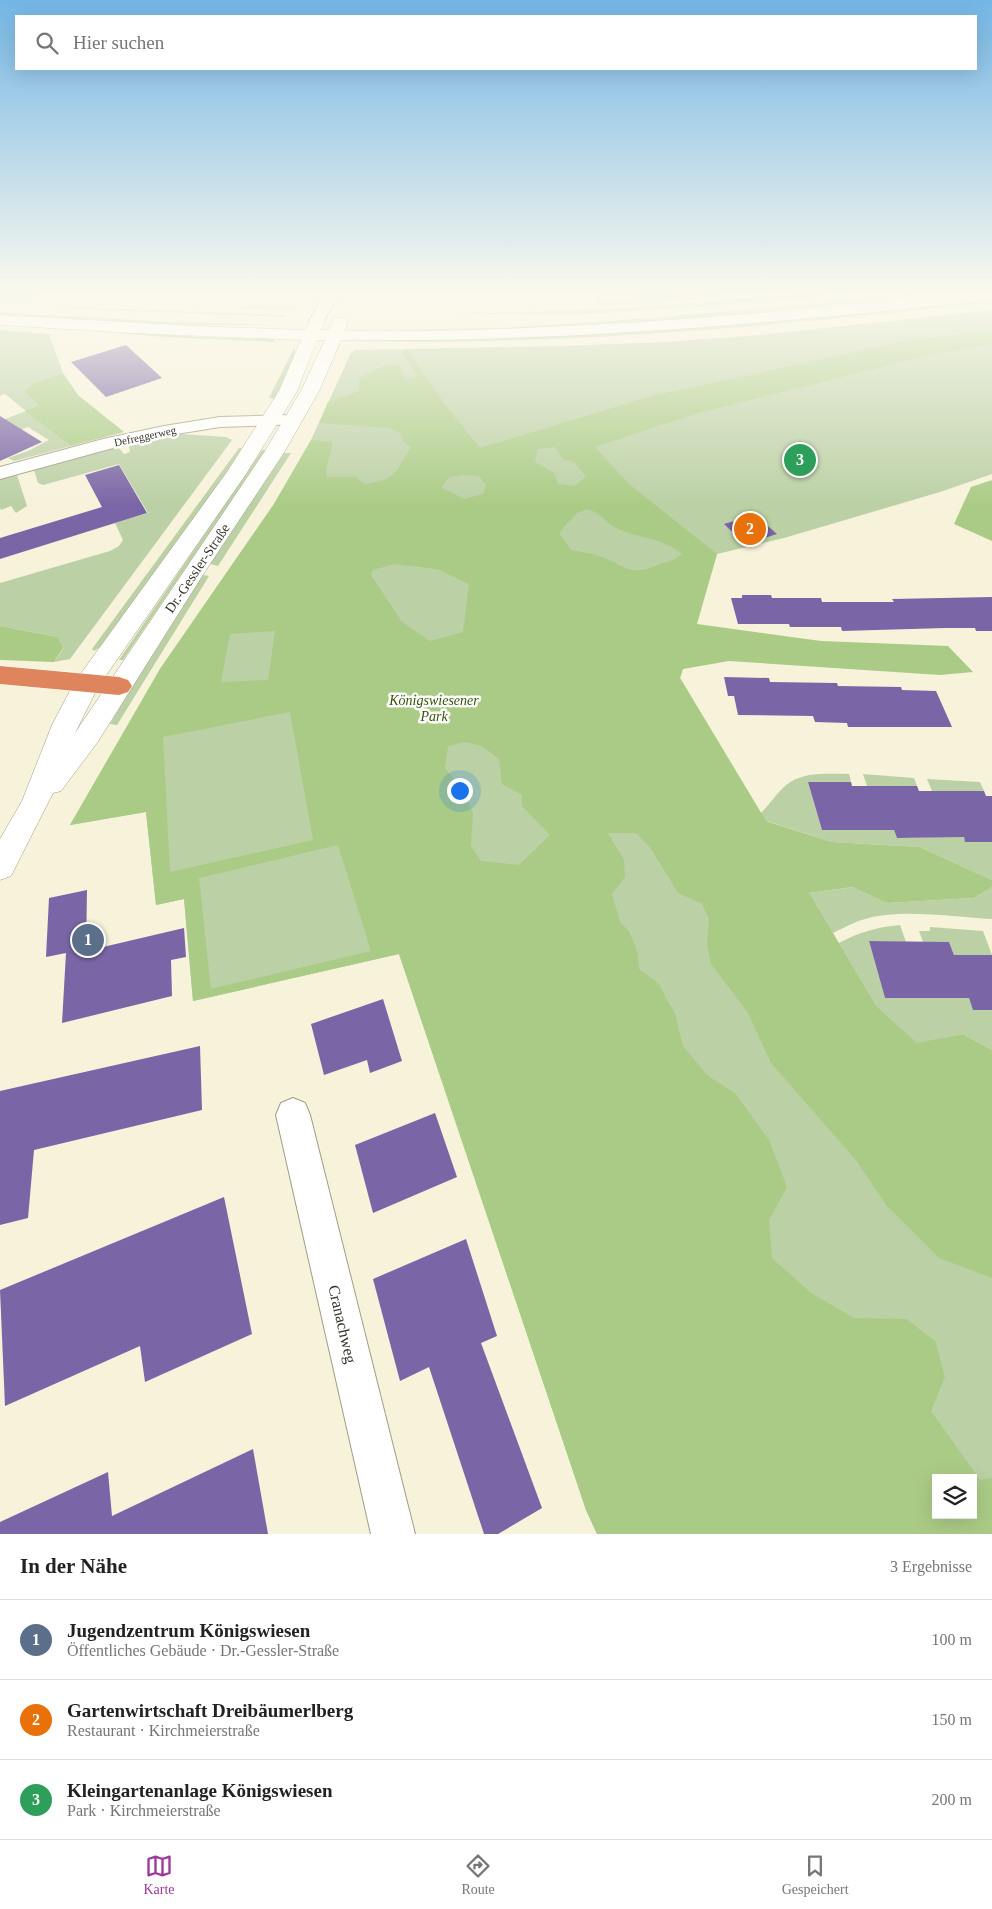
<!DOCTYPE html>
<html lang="de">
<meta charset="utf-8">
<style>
body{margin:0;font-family:"Times New Roman",serif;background:#f6f6f6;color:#222}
.controls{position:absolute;right:15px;bottom:15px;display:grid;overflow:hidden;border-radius:0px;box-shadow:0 5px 20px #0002}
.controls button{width:45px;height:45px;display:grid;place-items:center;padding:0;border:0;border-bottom:1px solid #e0e0e0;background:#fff;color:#222;font:25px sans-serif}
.you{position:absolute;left:459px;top:790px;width:18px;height:18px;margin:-12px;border:4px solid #fff;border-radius:50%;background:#1a73e8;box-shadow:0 0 0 8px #1a73e833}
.badge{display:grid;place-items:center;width:32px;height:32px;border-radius:50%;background:#9e379b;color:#fff;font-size:16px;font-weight:700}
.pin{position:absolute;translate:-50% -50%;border:2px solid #fff;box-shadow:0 1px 5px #0006}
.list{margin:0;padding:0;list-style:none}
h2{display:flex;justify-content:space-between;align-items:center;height:65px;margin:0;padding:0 20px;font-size:21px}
h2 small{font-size:16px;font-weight:400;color:#767676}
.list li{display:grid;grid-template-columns:32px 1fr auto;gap:15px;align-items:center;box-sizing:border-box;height:80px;padding:0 20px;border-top:1px solid #e0e0e0}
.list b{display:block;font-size:19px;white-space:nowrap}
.list p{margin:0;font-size:16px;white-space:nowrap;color:#767676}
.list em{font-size:16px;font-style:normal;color:#767676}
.icon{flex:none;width:28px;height:28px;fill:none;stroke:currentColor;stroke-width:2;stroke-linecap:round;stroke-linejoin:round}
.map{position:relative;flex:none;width:992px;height:1534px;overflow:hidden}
.search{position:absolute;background:#fff;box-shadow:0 5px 20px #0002;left:15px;right:15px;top:15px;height:55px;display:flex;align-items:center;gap:12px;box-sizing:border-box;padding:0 18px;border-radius:0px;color:#767676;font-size:19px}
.sheet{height:305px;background:#fff}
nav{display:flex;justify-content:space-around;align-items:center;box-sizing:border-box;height:70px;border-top:1px solid #e0e0e0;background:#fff;font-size:14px;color:#767676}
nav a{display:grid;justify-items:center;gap:2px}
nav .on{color:#9e379b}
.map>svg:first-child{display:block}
</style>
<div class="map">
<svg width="992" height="1534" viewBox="0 0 992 1534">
<rect width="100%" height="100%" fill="#f7f2da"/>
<g fill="#bbd0a5" fill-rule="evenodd">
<path d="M595,291h175l-172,16z"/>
<path d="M833,291h44l-189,17 -101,6h-137c128,-2 255,-10 383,-23z"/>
<path d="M950,291h12c-105,11 -209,24 -314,31 -93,7 -187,8 -280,8l133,-2 153,-10z"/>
<path d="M992,299v4c-209,21 -418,43 -629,38l1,-4h66z"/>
<path d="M243,305l53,1 -2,4 -53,-1z"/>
<path d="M69,307l217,8 -1,2 -230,-9z"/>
<path d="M992,310v164l-52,18 -156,46 -67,16 -37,124 81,135c8,-8 15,-19 24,-27 17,-15 42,-12 64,-12l2,8h-43l14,48h72l3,8 39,-1 26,-3 4,8h26v38l-72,-33 -88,-5 -65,-21 42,72 45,-6 33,16 87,-5 18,-11v32c-37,-2 -93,-11 -127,0 -11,3 -22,9 -32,14l6,10c20,-11 39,-16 61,-18l6,17 -37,-1 16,57h84l4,12h19v40l-29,-16 -46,10 75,69v421h-395l-11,-24 -187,-556 -206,47 -9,-102 -28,6 -10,-93 -76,13 90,-156 114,-165 37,-64 40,-87 4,-3 205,-4 106,-4 94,-7zM936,1478h37v37h-37z"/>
<path d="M0,312l170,10 109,3h-109l-170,-9z"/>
<path d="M64,328l138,9 73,2 -1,3 -112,-5z"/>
<path d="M0,330l49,4 14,39 -30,10 6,22 -13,6 45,35 -57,15 -6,-3 20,-7 21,-11 -21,-13 -28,13v-19l26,-10 -21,-17 -5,2z"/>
<path d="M294,348l1,1v9l-20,41 -6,-1z"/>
<path d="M181,434l45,3 6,3 -162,219 -16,3 9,-13 -5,-12 -58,-11v-43l110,-32 9,-5 4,-6 -8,-17 33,-10 -29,-49 -76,21 -5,-2 -4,-13 84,-23 6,7 6,-2 -1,-7z"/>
<path d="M239,448h6l-145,199 -6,4 -2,-2z"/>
<path d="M262,450h4l-143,210h-4z"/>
<path d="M284,453h7l-73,113 -8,-2z"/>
<path d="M17,475l10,31 -11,7 -5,-7 -10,4 -1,-2v-29z"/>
<path d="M203,575l6,1 -92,149 -7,-1 34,-58z"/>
<path d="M863,774l51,4 3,8h-50z"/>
<path d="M927,779l53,3 4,9h-52z"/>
<path d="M930,927l53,4 9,24h-38l-5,-13h-26l-4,-11h11z"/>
</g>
<g fill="#aacb86" fill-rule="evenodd">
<path d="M6,291h37l-14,9 -29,-1v-4z"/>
<path d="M992,331v13l-57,10 -240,60 -100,33 34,37 88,70 -20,70 124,17 127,5 25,26 -33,3 -211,-14 -46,8 -3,9 86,143 66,21 88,5 72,33v7l-18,11 -87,5 -34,-16 -44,6 67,113 41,37 46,-9 29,16v228l-53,-20 -52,-52 -32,-47 -84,-96 -23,-50 -37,-49 -4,-19 2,-26 -7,-15 -24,-11 -28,-46 -14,-14h-28l16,27 1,17 -13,17 8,28 9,9 9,23 1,15 19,14 17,31 8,32 24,29 28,18 34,47 18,47 -18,33 3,38 39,35 43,25 52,1 29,22 10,36 -14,34 49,69 12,-2v56h-395l-11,-24 -187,-556 -206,47 -9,-102 -28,6 -10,-93 -76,13 90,-156 114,-165 37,-64 21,2c0,16 -8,21 -5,35h28l10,7c31,-4 31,-12 46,-37l-7,-5 -4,-9 -11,-5 -70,-5 9,-21 31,-11v-12c13,-9 23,-15 40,-14l7,13 12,-2 -17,-24 7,-3 38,57 34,42 172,-52 258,-56zM555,447l8,12 12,4 11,13 -11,10 -17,-2 -4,-11 -19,-11 3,-13zM464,475l15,1 7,9 -3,9 -19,5 -23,-12 9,-10zM587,509c16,5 14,10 26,17 21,13 46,9 69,28 -7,6 -13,7 -21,10 -33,13 -30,4 -59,-7 -9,-4 -21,-5 -31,-7l-12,-17 18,-20zM394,564l43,5 32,15 -6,48 -33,9 -28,-19 -31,-47 2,-5zM275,631l-7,49 -47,2 9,-48zM290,712l23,128 -143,32 -7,-135zM465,742l17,4 17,13 3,25 20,11v11l28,29 -31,30 -38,-4 -10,-15 2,-33 -9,-21 -19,-24 3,-22zM338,845l33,106 -160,38 -12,-111zM936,1478h37v37h-37z"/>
<path d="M63,373l15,22 46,37 -53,14 -46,-35 14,-6 -14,-13 8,-9z"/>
<path d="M992,480v61l-38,-17 17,-37z"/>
<path d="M0,626l58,11 5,11 -9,14 -54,-2z"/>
</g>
<g fill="#7a66a6">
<path d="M126,345l36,33 -56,19 -35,-35z"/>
<path d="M0,416l42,26 -42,19z"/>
<path d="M119,465l28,48 -147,46v-21l102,-31 -17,-32z"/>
<path d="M755,515l22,19 -32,10 -21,-20z"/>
<path d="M742,595h29l1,3h49l1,4h72l-2,-3 100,-2v34h-16l-1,-3h-30l-103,3 -1,-4h-51l-1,-3h-51l-7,-26h11z"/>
<path d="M724,677l45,1 1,4 67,1 1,3 63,1 1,3 34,1 16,36h-104l-1,-4 -32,-1 -2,-6 -75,-1 -4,-19h-6z"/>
<path d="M808,782h43l1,4h65l2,5h65l2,5h6v46h-27l-1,-5 -67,1 -3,-8h-72z"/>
<path d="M87,890l-1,61 98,-23 2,29 -15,3 1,36 -110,27 4,-70 -20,4 3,-59z"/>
<path d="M869,941l80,1 5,13h38v55h-19l-4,-12h-84z"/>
<path d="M383,999l19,62 -32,12 -3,-13 -43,15 -13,-51z"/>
<path d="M200,1046l2,64 -168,40 -6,68 -28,7v-134z"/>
<path d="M435,1113l22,64 -84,36 -18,-68z"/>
<path d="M224,1197l28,137 -107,48 -5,-36 -135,60 -5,-116z"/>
<path d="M466,1239l31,97 -16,7 61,165 -44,26h-14l-55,-167 -29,14 -27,-102z"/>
<path d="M253,1449l15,85h-268v-12l108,-50 4,44z"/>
</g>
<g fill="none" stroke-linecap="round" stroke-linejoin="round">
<g stroke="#a09c86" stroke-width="2">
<g id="street">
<path d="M326,291h16l-6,8 -14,25h-10l-3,-3z"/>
<path d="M293,415l6,1 3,4 -3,4 -79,3 -56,9 -51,12 -113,31v-12l103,-28 61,-13 56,-9z"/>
<path d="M293,1098l12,5 5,12 105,419h-44l-95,-419 5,-12z"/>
</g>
</g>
<g stroke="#a09c86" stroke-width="1">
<path id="secondary" d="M982,291h10v9c-217,23 -433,43 -651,40l-21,49 -35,62 -81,122 -107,170 -36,48 -8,2 -42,83 -11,4v-41l22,-38 30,-76 22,-42 153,-211 52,-81 22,-51 -170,-7 -131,-8v-10l196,11 109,4 6,-12h12l2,3 -4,9h8l5,-12h12l2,3 -3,10c213,2 425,-17 637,-40zM317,340h8l-23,49 -37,62 -190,282 23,-46 148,-213 33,-53 18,-30z"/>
</g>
<g stroke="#fff" stroke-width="1">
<path id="highway" d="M0,666l119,11 9,3 4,6 -4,6 -9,3 -119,-11z"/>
</g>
<use href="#street" fill="#fff" fill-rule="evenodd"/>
<use href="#secondary" fill="#fff" fill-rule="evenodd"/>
<use href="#highway" fill="#df855e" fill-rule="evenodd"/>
</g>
<linearGradient id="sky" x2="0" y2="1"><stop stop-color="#73b5e4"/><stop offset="0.58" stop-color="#fbf9ee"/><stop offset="1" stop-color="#fbf9ee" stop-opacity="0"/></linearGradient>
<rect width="992" height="506" fill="url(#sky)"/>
<g text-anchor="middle" stroke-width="5" stroke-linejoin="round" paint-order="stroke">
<g font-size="11" fill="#35342a" stroke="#fff">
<text transform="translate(145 436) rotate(-12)" y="4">Defreggerweg</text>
</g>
<g font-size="14" fill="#35342a" stroke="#fff">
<text transform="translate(197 568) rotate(-56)" y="5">Dr.-Gessler-Straße</text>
</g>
<g font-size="14" font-style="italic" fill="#355104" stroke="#fff">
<text x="434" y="705">Königswiesener<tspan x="434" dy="16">Park</tspan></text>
</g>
<g font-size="16" fill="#35342a" stroke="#fff">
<text transform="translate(343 1324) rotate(77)" y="6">Cranachweg</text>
</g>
</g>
</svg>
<div class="controls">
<button><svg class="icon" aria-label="layers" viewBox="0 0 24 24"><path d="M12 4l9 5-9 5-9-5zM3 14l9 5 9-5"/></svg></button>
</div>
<div class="you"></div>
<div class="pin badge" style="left:88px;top:940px;background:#5c6f8a">1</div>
<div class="pin badge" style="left:750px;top:529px;background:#e8710a">2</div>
<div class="pin badge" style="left:800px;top:460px;background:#2e9e5b">3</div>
<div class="search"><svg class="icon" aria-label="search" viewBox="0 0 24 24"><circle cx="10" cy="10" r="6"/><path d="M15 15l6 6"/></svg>Hier suchen</div>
</div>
<section class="sheet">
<h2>In der Nähe<small>3 Ergebnisse</small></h2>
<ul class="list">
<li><span class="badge" style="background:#5c6f8a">1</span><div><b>Jugendzentrum Königswiesen</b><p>Öffentliches Gebäude · Dr.-Gessler-Straße</p></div><em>100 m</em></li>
<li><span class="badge" style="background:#e8710a">2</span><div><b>Gartenwirtschaft Dreibäumerlberg</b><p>Restaurant · Kirchmeierstraße</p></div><em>150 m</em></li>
<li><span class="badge" style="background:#2e9e5b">3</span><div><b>Kleingartenanlage Königswiesen</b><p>Park · Kirchmeierstraße</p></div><em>200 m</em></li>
</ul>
</section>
<nav>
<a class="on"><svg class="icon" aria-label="map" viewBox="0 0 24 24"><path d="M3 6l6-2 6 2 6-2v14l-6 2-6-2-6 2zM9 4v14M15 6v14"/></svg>Karte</a>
<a><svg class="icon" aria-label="directions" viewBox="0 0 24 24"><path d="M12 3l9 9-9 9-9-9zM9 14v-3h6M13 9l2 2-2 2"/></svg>Route</a>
<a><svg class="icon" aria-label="saved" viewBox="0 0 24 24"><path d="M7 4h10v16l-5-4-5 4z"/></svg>Gespeichert</a>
</nav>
